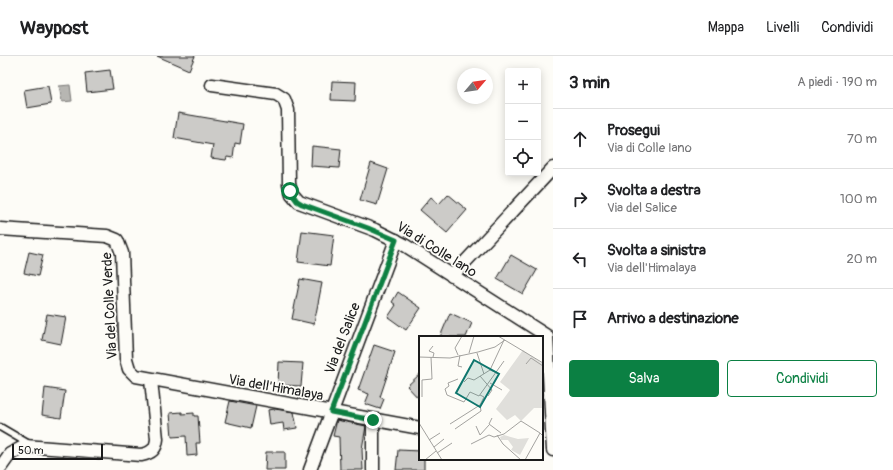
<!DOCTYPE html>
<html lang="it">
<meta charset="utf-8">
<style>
body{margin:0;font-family:Pangolin,sans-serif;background:#f6f6f6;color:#202124}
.controls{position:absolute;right:12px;top:12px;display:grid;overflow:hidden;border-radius:4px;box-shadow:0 2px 10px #0003}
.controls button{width:36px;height:36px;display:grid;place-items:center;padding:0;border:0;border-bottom:1px solid #e0e0e0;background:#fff;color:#202124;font:20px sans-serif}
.compass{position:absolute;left:457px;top:12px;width:36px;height:36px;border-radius:50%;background:#fff;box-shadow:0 2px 10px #0003;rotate:61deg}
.scale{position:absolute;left:12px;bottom:10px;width:91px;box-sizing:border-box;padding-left:4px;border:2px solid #1c1c1c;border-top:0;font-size:11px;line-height:14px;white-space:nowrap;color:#1c1c1c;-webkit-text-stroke:3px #fdfcf7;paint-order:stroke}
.stop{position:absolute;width:12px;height:12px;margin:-9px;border:3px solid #0b8043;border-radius:50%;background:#fff}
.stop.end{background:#0b8043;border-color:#fff;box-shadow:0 1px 4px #0008}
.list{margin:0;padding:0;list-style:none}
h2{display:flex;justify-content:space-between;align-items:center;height:52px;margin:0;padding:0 16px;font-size:17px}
h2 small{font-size:13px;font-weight:400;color:#757577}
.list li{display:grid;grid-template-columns:26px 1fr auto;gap:12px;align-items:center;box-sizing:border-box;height:60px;padding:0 16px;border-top:1px solid #e0e0e0}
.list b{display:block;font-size:15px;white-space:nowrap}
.list p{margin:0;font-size:13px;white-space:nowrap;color:#757577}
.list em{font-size:13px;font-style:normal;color:#757577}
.actions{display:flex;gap:8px;padding:12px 16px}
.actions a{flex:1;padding:9px 0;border:1px solid #0b8043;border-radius:4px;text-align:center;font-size:14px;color:#0b8043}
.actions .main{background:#0b8043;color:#fff}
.icon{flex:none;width:22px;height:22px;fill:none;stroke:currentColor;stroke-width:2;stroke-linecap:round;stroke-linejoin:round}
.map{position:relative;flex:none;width:553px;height:414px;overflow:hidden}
header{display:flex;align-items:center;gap:24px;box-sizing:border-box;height:56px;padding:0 20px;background:#fff;border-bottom:1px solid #e0e0e0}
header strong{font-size:19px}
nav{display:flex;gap:22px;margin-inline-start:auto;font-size:14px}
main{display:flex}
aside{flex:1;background:#fff}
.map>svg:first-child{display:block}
</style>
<header>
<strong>Waypost</strong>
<nav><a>Mappa</a><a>Livelli</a><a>Condividi</a></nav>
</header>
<main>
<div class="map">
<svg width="553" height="414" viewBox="0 0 553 414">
<rect width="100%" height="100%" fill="#fdfcf7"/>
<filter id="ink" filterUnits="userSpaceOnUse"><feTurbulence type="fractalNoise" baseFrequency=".025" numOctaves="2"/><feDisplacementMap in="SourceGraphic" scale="8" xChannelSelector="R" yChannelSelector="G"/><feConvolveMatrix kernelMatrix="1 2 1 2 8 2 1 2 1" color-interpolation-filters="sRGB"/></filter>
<g filter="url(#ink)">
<path fill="#b7b6b2" stroke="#797876" d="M70,29l2,16 -10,1 -3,-16z"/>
<g fill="#cccbc8" stroke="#1c1c1c">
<path d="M157,0h38l-6,14z"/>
<path d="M110,14l3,19 -26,3 -2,-19z"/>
<path d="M332,25l24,1 -1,19 -24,-1z"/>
<path d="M48,30l3,18 -24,4 -3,-18z"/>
<path d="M178,57l65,11 -3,20 -5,-1 -2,15 -6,-1 -1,3 -15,-2 2,-13 -39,-7z"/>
<path d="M312,90l29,3 -2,19 -28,-2z"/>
<path d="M371,107l17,6 -11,36 -17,-5z"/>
<path d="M448,138l19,16 -20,23 -27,-23 11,-13 8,7z"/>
<path d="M302,175l32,4 -4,31 -32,-4z"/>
<path d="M29,196l14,3 -5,21 -14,-3z"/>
<path d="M511,199l26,15 -14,24 -26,-15z"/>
<path d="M300,223l22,4 -8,41 -22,-5z"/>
<path d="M398,236l23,16 -15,22 -18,-13 8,-12 -4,-3z"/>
<path d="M450,257l22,10 -6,14h-26z"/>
<path d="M47,258l19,3 -5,27 -19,-4z"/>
<path d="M374,289l21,7 -15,45 4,2 -4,10 -15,-5 4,-10 -11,-4z"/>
<path d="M279,306l24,1 -2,23 -23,-1z"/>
<path d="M420,318v26l-13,-14z"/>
<path d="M45,332l20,3 -4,27 -19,-3z"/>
<path d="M230,345l26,5 -5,22 -26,-6z"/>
<path d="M275,353l19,3 3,16 -13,2 -1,-7 -13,2 -2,-15z"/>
<path d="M182,356v2l12,-1v3h4l2,27h-4l1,12 -10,1 -1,-20 -14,1 -2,-24z"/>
<path d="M337,364l29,6 -4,23 1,21h-23l-1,-33 -6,-1z"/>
<path d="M398,394l22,1v8h4v11h-28z"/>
<path d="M266,396h19v18h-20z"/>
</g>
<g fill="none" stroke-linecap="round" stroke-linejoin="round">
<g stroke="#1c1c1c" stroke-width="9">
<path id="service" d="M0,371l29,17"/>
</g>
<g stroke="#1c1c1c" stroke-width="15">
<g id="minor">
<path d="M212,29l64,9 8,5 4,11 1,74 3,10 7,8 76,28 28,14 144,92 6,114"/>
<path d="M0,173l107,7 10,4 5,13 4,106 3,10 7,7 284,52"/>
<path d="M452,220l101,-108"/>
<path d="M0,412l10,-14 15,-8 116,9c11,-2 15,-6 16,-16l-6,-59"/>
<path d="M310,414l86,-230"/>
<path d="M373,414v-50"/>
</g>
</g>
<use href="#service" stroke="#fdfcf7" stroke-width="6"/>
<use href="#minor" stroke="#fdfcf7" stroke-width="12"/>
</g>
</g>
<g fill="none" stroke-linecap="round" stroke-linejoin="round" filter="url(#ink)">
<path stroke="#0b8043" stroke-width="5" d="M290,135l7,10 5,3 66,24 28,12 -65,172 42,8"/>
</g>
<g text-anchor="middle" stroke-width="3.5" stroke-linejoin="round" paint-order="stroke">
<g font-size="14" fill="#1c1c1c" stroke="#fdfcf7">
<text transform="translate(437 193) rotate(32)" y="5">Via di Colle Iano</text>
<text transform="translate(109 250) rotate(-93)" y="5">Via del Colle Verde</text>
<text transform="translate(342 282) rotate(-69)" y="5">Via del Salice</text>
<text transform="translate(276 331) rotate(10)" y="5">Via dell'Himalaya</text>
</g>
</g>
<g transform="translate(419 280)">
<rect width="124" height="124" fill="#fdfcf7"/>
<path d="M104,14l20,14v44h-9l-13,13 -6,-6 -8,5 -11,-11 14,-19 -10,-8zM85,99l14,4 11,-1 -9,17 -9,-5 2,-3 -5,-7h-7l-1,-3z" fill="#e0dfdb"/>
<path fill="none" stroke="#a3a29f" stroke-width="1" d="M79,0l45,27M14,10l-4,5 5,2 -1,4M50,17l5,-17M58,17l7,21M39,19l-3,-7 7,-12M41,19l-2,11 4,1M0,21l31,1 28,-6 17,-5 10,-7M107,28l5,-6 12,8M71,34l14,-30M61,40l12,14 -4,6M39,43l-10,4 1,3 -4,3 2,6 17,7 6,-10 9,4 25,-35M45,46l4,-4 6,2 16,-10 7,3M71,47l12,7M3,61v-17l10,-1 -1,-22M73,82l-3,6 12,9M0,87l23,37M31,88l30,-19M57,90l4,9 9,-10M36,93l26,-18 -1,-6 4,-8 -4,-2M78,99l6,9 18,16M10,104l11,-7M52,108l18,-9 5,2 10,-3 17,-13 19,12M15,111l10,-8M18,117l15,-10M6,124l11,-9M106,124l15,-27 3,3"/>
<path fill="#0f766e" fill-opacity="0.15" stroke="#0f766e" stroke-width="2" d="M55,24l25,14 -19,33 -24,-14z"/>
<rect width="124" height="124" fill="none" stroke="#1c1c1c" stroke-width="2"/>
</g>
</svg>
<div class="controls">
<button>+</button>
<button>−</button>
<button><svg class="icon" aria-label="locate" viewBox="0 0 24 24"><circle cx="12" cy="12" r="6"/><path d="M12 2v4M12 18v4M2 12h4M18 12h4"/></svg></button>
</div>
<svg class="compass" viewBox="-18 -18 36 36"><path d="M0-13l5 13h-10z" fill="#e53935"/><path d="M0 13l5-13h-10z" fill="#757577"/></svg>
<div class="scale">50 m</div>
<div class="stop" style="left:290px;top:135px"></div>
<div class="stop end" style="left:373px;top:364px"></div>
</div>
<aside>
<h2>3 min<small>A piedi · 190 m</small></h2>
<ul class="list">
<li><svg class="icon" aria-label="ahead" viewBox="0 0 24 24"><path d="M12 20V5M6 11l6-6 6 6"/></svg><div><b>Prosegui</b><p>Via di Colle Iano</p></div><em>70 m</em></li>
<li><svg class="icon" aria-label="right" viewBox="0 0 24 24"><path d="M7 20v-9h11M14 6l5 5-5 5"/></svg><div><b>Svolta a destra</b><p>Via del Salice</p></div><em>100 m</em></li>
<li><svg class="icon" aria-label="left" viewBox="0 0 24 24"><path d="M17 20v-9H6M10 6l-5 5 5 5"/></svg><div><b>Svolta a sinistra</b><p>Via dell'Himalaya</p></div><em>20 m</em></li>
<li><svg class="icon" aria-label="arrive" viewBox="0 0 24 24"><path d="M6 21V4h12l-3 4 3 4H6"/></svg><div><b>Arrivo a destinazione</b></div></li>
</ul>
<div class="actions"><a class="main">Salva</a><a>Condividi</a></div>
</aside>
</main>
